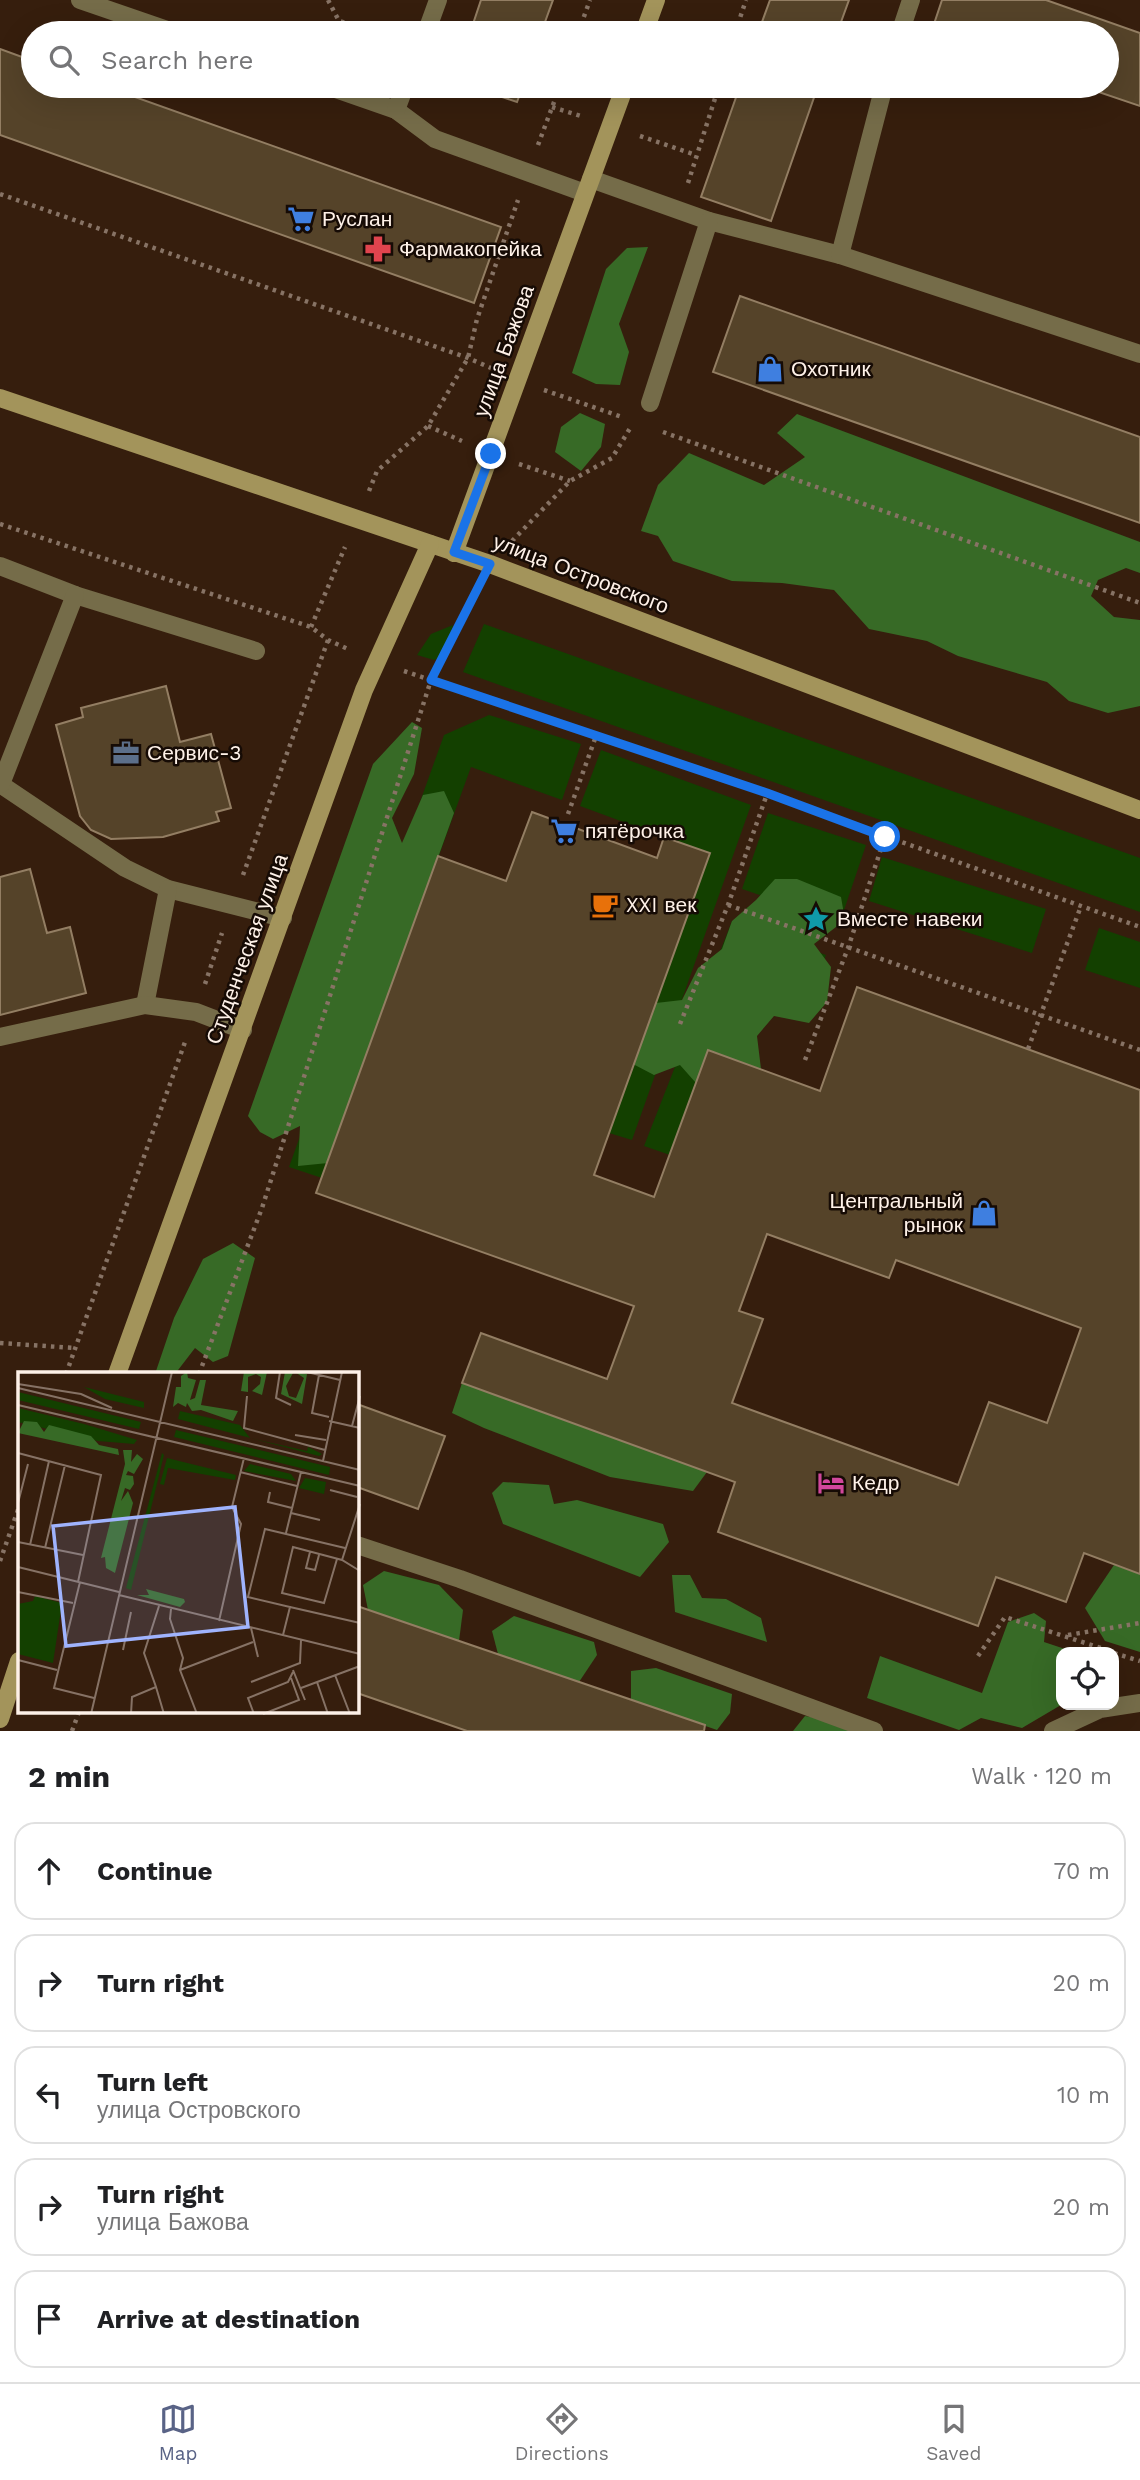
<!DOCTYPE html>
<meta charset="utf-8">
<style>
body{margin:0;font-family:"Work Sans",sans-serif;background:#f6f6f6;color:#202124}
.controls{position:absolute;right:21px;bottom:21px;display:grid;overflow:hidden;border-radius:14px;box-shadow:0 7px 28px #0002}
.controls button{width:63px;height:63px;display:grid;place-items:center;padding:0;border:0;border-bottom:2px solid #e0e0e0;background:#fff;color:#202124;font:35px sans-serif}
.stop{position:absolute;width:21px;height:21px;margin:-16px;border:5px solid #1a73e8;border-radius:50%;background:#fff}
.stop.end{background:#1a73e8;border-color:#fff;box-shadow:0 2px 7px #0008}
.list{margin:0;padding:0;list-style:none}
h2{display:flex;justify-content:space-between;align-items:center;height:91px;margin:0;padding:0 28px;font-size:30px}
h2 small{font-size:23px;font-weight:400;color:#757577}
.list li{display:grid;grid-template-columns:46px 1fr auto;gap:21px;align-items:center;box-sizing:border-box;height:98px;margin:0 14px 14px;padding:0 14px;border:2px solid #e0e0e0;border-radius:21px}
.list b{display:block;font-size:26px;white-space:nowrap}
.list p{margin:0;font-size:23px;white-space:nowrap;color:#757577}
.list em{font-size:23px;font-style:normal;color:#757577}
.icon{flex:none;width:38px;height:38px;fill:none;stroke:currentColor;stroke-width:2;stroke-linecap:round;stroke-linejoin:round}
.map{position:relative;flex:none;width:1140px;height:1731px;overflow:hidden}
.search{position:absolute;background:#fff;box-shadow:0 7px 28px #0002;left:21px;right:21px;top:21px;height:77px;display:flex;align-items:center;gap:18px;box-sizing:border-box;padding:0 24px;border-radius:38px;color:#757577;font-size:26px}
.sheet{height:651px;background:#fff}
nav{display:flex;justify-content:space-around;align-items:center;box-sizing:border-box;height:98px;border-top:2px solid #e0e0e0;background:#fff;font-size:19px;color:#757577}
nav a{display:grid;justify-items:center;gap:4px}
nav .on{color:#596386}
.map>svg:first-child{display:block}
</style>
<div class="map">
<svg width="1140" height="1731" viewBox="0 0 1140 1731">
<rect width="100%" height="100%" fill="#361e0d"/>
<g fill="#134000">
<path d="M484,624l656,234v54l-677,-240z"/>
<path d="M453,625l-8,30 -11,5 -17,-5 14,-21z"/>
<path d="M489,715l92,29 -19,56 -91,-33 -149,411 -33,-11 155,-432z"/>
<path d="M601,750l150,55 -119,335 -23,-7 101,-279 -130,-48z"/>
<path d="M768,813l98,32 -26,77 -98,-33z"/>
<path d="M882,857l164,52 -14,44 -163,-52z"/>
<path d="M732,921l94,34 -22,57 -71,-23 -63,166 -26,-9z"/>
<path d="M1099,928l41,14v46l-55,-18z"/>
</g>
<g fill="#376a26">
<path d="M648,247l-29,77 10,28 -9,33 -24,-1 -24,-11 34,-104 21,-21z"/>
<path d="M580,413l25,11 -4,23 -20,24 -26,-19 6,-25z"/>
<path d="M797,414l343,128v31l-14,-5 -28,12 -7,16 23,21 26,3v86l-32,7 -39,-12 -22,-19 -89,-26 -31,-15 -58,-12 -35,-39 -52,-7 -50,-2 -59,-20 -15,-25 -17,-5 17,-46 31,-32 75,32 41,-28 -28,-24z"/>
<path d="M412,722l10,6 -8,46 -22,44 10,25 21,-48 21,-4 10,22 -126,350 -30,3 2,-40 -27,13 -13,-7 -12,-16 125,-352z"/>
<path d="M775,879h22l44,18 4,23 -31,24 17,23 -4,35 -18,21 -35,-7 -17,20 4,33 -53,-19 -12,33 -16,-18 -26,10 -21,-11 23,-61 26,-3 16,-32 24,-19 10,-28 24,-21z"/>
<path d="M233,1243l22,15 -27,98 -15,6 -18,-14 -20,26h-20l19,-56 29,-59z"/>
<path d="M462,1383l245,89 -14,19 -83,-14 -126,-49 -32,-15z"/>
<path d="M503,1482l46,3 5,19 23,-4 86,24 6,18 -29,35 -137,-53 -11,-31z"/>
<path d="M1114,1565l26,9v78l-35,-11 -20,-33z"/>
<path d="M384,1571l55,14 24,25 -4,31 -91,-31 -5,-25z"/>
<path d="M672,1575h18l12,23 24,1 35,19 6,24 -92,-30z"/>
<path d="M1034,1613l12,8 -2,21 30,10h-13v53l-39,23 -41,-10 -22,12 -92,-32 13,-42 102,37 26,-71z"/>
<path d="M514,1616l80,26 3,13 -18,27 -81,-28 -6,-23z"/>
<path d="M656,1668l76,26 -2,19 -13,17 -86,-30v-29z"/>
<path d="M805,1716l29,5 20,10h-61z"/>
</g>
<g fill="#554329" stroke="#937e63" stroke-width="2" fill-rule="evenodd">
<path d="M481,0h72l-12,33h-71z"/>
<path d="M770,0h79l-12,33h-79z"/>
<path d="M942,0h104l94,33v73l-59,-20h26v-53h-176z"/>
<path d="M0,49l33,12v25h71l397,141 -27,76 -474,-168z"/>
<path d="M470,86h53l-6,16z"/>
<path d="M740,86h78l-47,135 -70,-24z"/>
<path d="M740,296l400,141v86l-427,-151z"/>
<path d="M166,686l14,56 31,-8 20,74 -15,4 3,9 -56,16 -52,2 -20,-9 -11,-14 -24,-91 27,-8 -2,-9z"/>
<path d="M532,812l125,46 7,-21 46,16 -116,322 60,22 54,-147 112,41 37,-104 283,103v484l-56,-21 -18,49 -70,-25 -18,49 -260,-94 17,-50 -273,-99 19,-50 126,46 27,-73 -318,-113 122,-337 68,25zM767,1234l122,44 7,-18 185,68 -34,95 -58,-21 -31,83 -226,-82 31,-84 -24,-8z"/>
<path d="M30,869l17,64 23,-6 16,66 -86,22v-138z"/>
<path d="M357,1404l88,32 -27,73 -61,-22z"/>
<path d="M357,1606l348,119 -1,6h-237l-110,-38z"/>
</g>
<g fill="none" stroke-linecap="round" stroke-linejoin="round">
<g stroke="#877365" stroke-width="4.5" stroke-dasharray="3.5 5" stroke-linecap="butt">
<path d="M328,0l11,21 46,12"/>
<path d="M578,33l12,-33"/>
<path d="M735,33l11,-33"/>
<path d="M552,107l29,9"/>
<path d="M640,136l56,19"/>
<path d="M538,145l22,-59"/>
<path d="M688,183l31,-97"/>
<path d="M0,194l468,164 23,10"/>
<path d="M544,390l78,27"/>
<path d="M428,426l34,15"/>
<path d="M663,432l477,171"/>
<path d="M519,464l51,17"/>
<path d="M369,491l8,-20 51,-45 40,-68 9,-39 41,-119"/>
<path d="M0,524l311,103 17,13 22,10"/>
<path d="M512,541l58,-60 42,-23 20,-33"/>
<path d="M311,627l34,-80"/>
<path d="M404,671l363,123 373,133"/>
<path d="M568,814l28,-78"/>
<path d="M243,875l85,-235"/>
<path d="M728,905l412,145"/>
<path d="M205,984l17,-51"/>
<path d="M680,1024l48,-119 39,-111"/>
<path d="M1028,1049l53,-143"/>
<path d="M805,1060l43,-112 37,-111"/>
<path d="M0,1343l75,5"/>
<path d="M66,1374l119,-332"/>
<path d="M199,1374l63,-166 169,-528 45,-90"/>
<path d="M0,1561l19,-54"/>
<path d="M1068,1635l72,-12"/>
<path d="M1114,1653l26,8"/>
<path d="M978,1656l27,-39 108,35"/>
<path d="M72,1731l7,-19"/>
</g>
<g stroke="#756c49" stroke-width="18">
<path d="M80,0l96,33"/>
<path d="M426,33l12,-33"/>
<path d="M900,33l11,-33"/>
<path d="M327,86l69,24 39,29 150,54"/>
<path d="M396,110l9,-24"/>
<path d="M591,179l118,42 131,34 300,99"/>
<path d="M840,255l44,-169"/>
<path d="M650,403l59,-182"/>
<path d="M0,566l75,29 181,56"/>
<path d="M0,784l125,84 43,21 115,29"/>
<path d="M1,784l74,-189"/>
<path d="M145,1005l23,-116"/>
<path d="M0,1037l145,-32 51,7 47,18"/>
<path d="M357,1545l103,34 414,152"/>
<path d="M1053,1731l47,-22 40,-6"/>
</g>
<g stroke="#a3945b" stroke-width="18">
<path d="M644,33l12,-33"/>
<path d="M0,398l490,166 650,246"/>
<path d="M454,553l171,-467"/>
<path d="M117,1374l247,-684 66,-146"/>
<path d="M0,1719l19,-58"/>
</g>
</g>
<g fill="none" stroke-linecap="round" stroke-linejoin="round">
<path stroke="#1a73e8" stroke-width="9" d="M491,454l-37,98 36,12 -59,116 336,113 118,44"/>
</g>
<defs>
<g id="supermarket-bare" transform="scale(2.1)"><path d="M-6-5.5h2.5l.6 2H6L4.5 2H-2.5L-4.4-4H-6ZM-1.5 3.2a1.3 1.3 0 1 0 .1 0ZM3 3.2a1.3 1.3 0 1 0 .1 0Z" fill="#3f7fe0" stroke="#160b05" stroke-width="2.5" paint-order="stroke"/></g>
<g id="pharmacy-bare" transform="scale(2.1)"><path d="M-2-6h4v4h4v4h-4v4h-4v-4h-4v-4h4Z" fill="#e0444e" stroke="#160b05" stroke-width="2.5" paint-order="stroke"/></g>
<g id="shop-bare" transform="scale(2.1)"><path d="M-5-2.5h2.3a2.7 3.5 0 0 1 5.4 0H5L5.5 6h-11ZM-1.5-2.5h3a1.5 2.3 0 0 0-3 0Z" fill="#3f7fe0" stroke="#160b05" stroke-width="2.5" paint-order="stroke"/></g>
<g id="office-bare" transform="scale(2.1)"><path d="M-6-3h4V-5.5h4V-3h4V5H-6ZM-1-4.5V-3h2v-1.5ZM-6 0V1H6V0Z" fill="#5c6f8a" stroke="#160b05" stroke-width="2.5" paint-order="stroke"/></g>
<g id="cafe-bare" transform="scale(2.1)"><path d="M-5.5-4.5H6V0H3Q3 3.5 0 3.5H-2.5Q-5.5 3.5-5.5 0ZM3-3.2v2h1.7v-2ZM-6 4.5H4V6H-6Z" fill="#e8710a" stroke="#160b05" stroke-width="2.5" paint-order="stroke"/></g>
<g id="sight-bare" transform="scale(2.1)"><path d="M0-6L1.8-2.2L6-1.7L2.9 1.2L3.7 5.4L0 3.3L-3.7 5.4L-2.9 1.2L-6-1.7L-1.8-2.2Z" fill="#0f9aa8" stroke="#160b05" stroke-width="2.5" paint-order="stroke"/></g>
<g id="hotel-bare" transform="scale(2.1)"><path d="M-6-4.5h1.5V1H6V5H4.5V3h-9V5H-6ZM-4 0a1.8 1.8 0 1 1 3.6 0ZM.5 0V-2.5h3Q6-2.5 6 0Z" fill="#d1479c" stroke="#160b05" stroke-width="2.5" paint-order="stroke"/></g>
</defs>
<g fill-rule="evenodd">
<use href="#supermarket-bare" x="301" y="219"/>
<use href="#pharmacy-bare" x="378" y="249"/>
<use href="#shop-bare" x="770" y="369"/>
<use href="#office-bare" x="126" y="753"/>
<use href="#supermarket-bare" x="564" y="831"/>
<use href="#cafe-bare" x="605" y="905"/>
<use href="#sight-bare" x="816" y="919"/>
<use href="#shop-bare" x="984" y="1213"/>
<use href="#hotel-bare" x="831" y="1483"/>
</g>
<g text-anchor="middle" stroke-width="5" stroke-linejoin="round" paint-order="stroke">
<g font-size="21" fill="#fef1e8" stroke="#160b05" text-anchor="start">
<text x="322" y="226">Руслан</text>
<text x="399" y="256">Фармакопейка</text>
<text x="791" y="376">Охотник</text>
<text x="147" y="760">Сервис-3</text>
<text x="585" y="838">пятёрочка</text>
<text x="626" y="912">XXI век</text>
<text x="837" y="926">Вместе навеки</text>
<text x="963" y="1208" text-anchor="end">Центральный<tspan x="963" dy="24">рынок</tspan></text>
<text x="852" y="1490">Кедр</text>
</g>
<g font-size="21" fill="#fef1e8" stroke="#160b05">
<text transform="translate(504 351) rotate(-70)" y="7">улица Бажова</text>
<text transform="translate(581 574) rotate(21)" y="7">улица Островского</text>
<text transform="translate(247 949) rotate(-70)" y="7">Студенческая улица</text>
</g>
</g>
<g transform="translate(18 1372)">
<rect width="341" height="341" fill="#361e0d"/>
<path d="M66,15l60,15v6l-39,-9zM0,20l123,30 -2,7 -121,-29zM0,36l66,16 53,16 -3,4 -36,-3 -80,-19zM162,39l60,14 10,13 57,13 1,-4 14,7 -3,2 -141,-37zM158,58l154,37 -1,8 -155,-38zM144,81l2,2 -33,135 -5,-2zM149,86l69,17 -1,5 -67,-12 -4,17 -4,-1zM232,92l41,10 5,7 -52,-10zM287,106l21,4 -2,12 -25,-6zM17,224l27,7 -9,60 -35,-9v-50l15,-3z" fill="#134000"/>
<path d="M169,0l1,6 8,2 -6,20 5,-2 5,-18h6l-5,25 37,6 -5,10 -32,-11 -9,1 -5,-8 -1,4 -8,-4 -5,4 3,-20h5v-11zM226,0h23l-5,23 -10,-4 8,-7 1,-7 -5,-3 -8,3v15l-7,-1zM267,0l8,1 -7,13 3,10 7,2 8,-20 -9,-6 12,2 -5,30 -21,-10zM6,49l13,1 7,10 5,-7 42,11 8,9 19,4 1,6 -101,-22zM105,78h9l-1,12 6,-8 6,5 -9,15 -6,-3 -2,4 7,1 1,8 -4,6 -5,-2 -4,13 7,-10 5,12 -18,70 -9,-5 -1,-11 -4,1 24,-94zM128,217l38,10 1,3 -5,5 -43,-12h12z" fill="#376a26"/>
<path fill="none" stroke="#867265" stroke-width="2" d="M262,0l-4,26 15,7M289,0l33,8M301,3l-7,38 17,4M0,12l63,10 31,14M0,16l342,82M229,24l-3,32 81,22M0,33l342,81M311,49l31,7M334,54l8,-30M277,63l31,5M0,81l83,22 -23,107M305,89l19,-89M222,100l57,14M312,118l27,7M252,120l-2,10 24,6M0,131l10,-39M273,141l29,7M268,161l15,-61M0,170l65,13M12,173l19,-84M27,176l20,-83M292,180l-4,16 9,2 4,-15M319,187l-13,44 -42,-10 11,-46 49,13 18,11M324,188l18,-56M0,195l101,25M62,210l-26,106 40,10M0,220l55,11M101,223l241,59M272,235l70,16M153,237l-1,10 13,39 -3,12 17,44M201,249l22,-97 -9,-17 12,-49M233,256l7,29M265,263l7,-28 -42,-10 17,-68 80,19M105,278l8,-38M0,288l39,10M162,298l73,-28M275,298l12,30M317,303l15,39M233,310l49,-19 1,-23M299,310l11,32M138,315l8,27M283,316l59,-22M73,342l81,-342M113,342l1,-17 24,-10 -12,-34 15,-47M236,342l-6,-16 40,-16 5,-10M245,342l36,-14 -8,-22"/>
<path fill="#9fb3fd" fill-opacity="0.15" stroke="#9fb3fd" stroke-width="3.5" d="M217,135l13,120 -182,19 -13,-120z"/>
<rect width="341" height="341" fill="none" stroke="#fef1e8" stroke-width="3.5"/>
</g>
</svg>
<div class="controls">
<button><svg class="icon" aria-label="locate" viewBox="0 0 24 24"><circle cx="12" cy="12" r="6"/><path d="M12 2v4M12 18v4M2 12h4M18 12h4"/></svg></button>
</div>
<div class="stop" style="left:885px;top:837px"></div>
<div class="stop end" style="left:491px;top:454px"></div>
<div class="search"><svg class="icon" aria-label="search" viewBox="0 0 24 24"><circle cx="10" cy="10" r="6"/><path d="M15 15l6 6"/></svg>Search here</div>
</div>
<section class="sheet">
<h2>2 min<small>Walk · 120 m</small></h2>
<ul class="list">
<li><svg class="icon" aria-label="ahead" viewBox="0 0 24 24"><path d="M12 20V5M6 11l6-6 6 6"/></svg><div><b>Continue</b></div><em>70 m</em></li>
<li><svg class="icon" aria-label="right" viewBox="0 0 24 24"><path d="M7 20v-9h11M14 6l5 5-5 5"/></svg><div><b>Turn right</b></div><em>20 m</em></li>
<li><svg class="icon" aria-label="left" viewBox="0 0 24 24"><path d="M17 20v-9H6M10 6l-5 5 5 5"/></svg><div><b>Turn left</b><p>улица Островского</p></div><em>10 m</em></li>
<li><svg class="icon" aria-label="right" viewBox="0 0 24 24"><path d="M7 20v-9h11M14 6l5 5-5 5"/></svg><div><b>Turn right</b><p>улица Бажова</p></div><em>20 m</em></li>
<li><svg class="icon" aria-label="arrive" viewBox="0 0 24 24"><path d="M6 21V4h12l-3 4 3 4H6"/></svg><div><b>Arrive at destination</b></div></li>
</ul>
</section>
<nav>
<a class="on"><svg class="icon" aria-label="map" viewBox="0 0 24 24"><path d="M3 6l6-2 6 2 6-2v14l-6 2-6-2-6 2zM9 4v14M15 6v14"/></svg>Map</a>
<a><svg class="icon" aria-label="directions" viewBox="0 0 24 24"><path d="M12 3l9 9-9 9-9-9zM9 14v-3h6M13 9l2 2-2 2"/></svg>Directions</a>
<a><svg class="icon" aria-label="saved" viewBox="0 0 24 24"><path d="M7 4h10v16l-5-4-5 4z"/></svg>Saved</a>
</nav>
